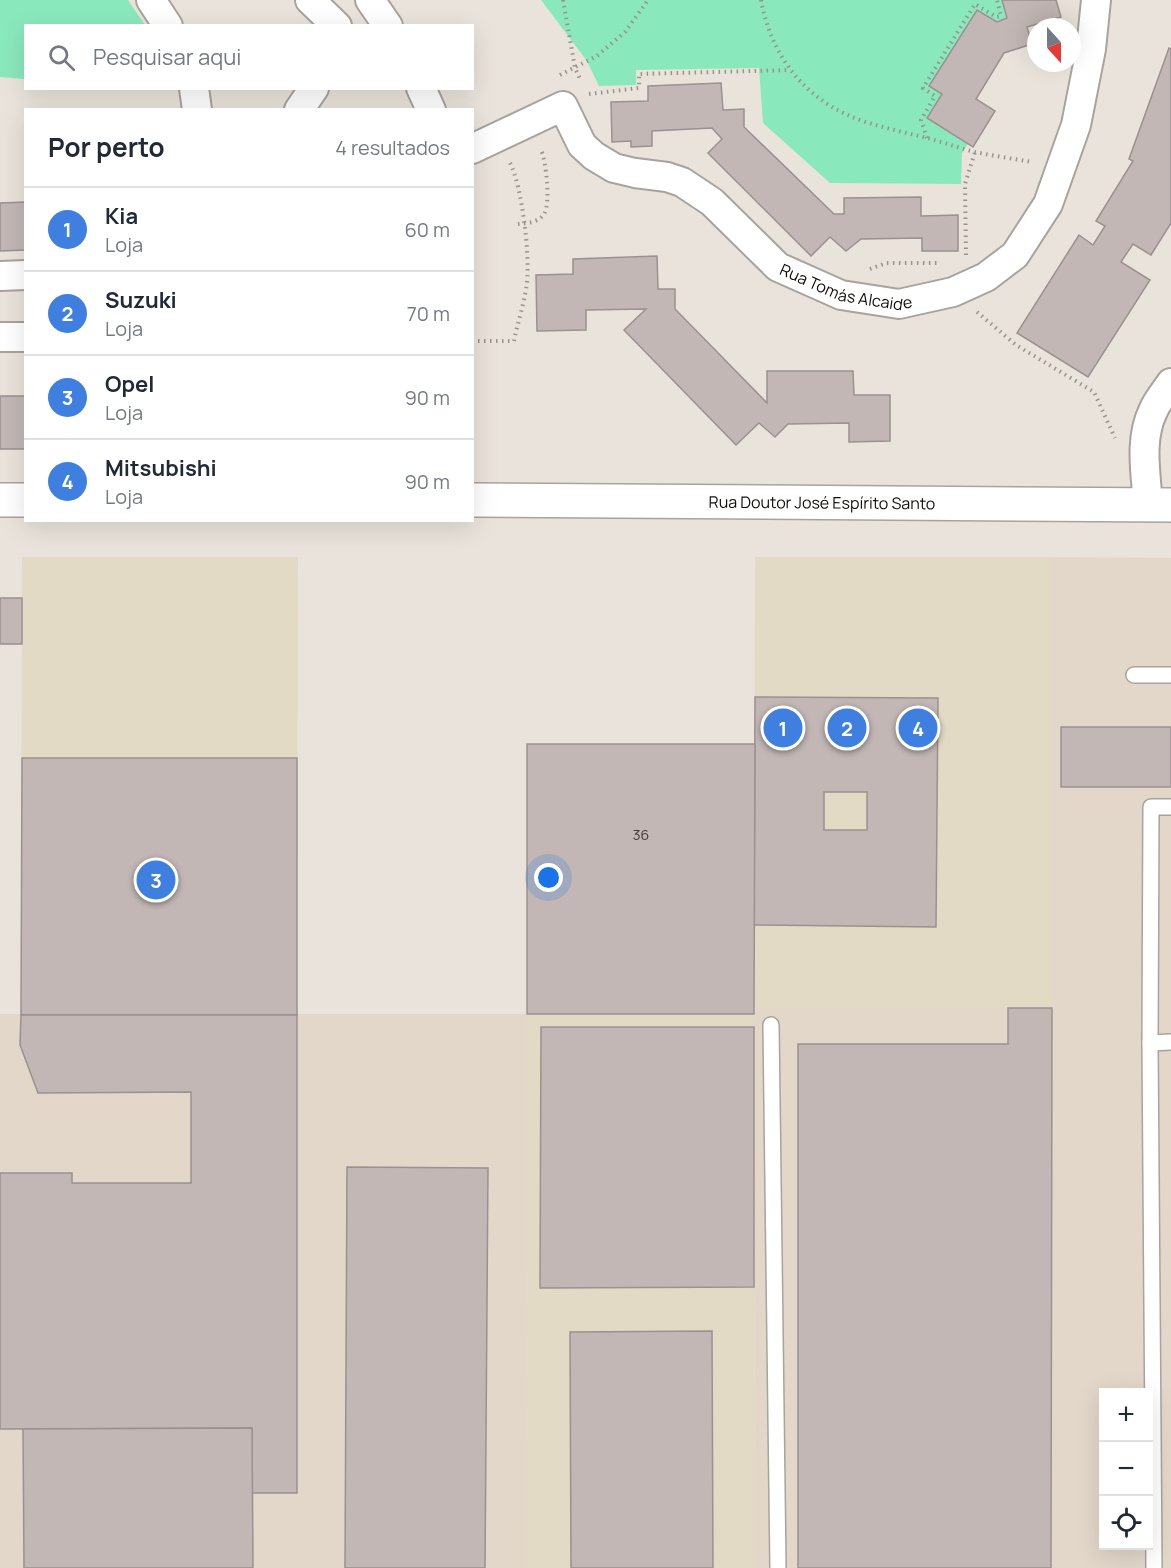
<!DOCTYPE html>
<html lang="pt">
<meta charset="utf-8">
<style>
body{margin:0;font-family:Manrope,sans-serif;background:#f2f2f3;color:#1f2937}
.controls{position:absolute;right:18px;bottom:18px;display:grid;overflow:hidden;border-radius:0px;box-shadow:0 6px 24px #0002}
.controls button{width:54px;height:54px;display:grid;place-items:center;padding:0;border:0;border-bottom:2px solid #e0e1e3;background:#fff;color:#1f2937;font:30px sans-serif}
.compass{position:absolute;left:1027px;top:18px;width:54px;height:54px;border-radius:50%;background:#fff;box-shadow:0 6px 24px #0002;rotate:159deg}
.you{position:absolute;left:549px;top:878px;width:21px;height:21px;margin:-15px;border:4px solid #fff;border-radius:50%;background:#1a73e8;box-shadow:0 0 0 9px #1a73e833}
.badge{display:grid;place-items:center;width:39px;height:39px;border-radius:50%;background:#7c3aed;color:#fff;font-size:20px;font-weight:700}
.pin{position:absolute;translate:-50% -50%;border:3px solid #fff;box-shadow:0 2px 6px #0006}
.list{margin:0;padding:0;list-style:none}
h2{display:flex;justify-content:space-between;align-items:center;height:78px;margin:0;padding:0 24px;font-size:26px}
h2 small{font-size:20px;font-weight:400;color:#747a83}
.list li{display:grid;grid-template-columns:39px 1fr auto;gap:18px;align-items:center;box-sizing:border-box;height:84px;padding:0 24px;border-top:2px solid #e0e1e3}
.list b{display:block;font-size:22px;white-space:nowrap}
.list p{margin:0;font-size:20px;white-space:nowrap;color:#747a83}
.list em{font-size:20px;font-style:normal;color:#747a83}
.icon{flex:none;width:33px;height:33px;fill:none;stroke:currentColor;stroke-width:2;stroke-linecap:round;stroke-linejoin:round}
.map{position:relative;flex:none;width:1171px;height:1568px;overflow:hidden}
.search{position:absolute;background:#fff;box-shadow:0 6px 24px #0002;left:24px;top:24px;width:450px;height:66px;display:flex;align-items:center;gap:15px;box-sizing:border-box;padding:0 21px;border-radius:0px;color:#747a83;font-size:22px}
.panel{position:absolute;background:#fff;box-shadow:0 6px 24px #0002;left:24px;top:108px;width:450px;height:414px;border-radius:0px}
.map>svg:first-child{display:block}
</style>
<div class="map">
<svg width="1171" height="1568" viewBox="0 0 1171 1568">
<rect width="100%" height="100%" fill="#e9e3db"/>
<g fill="#e2dac4">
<path d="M22,557h276l-1,458h-276z"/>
<path d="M755,557h297v451h-298z"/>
<path d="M527,1014h227l1,554h-229z"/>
</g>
<g fill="#e2d7c9" fill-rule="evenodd">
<path d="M1052,557l119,1v1010h-416l-1,-560h298zM1104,1392h44v154h-44z"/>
<path d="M0,1014h527l-1,554h-526z"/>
</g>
<g fill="#8ae9bc">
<path d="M0,0h128l17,25 -119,1 -1,53 -25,-2z"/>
<path d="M541,0h461l5,18 -10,4 -20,-12 -48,76 13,8 -15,24 41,26 -6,9 -1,31 -131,-1 -67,-60 -4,-55 -123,2v15l-37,1 -12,-25z"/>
</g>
<g fill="#c2b7b5" stroke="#9b9190" stroke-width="1.5" fill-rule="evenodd">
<path d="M1002,0h54l5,17 -34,10 5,17 -28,9 -28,46 19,12 -22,36 -46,-29 15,-24 -13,-8 48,-76 20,12 10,-4z"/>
<path d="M1169,48l2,1v174l-20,32 -18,-11 -12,18 29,18 -62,97 -71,-44 62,-98 14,10 12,-19 -9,-5 37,-60 -4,-2z"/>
<path d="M721,83l2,27 21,-1v18l90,87h10v-16l77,-1v19l37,-1v36h-36v-13l-61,1 -15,12 -16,-14 -19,19 -103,-103 14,-14 -10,-11 -60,3v15l-21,1v-6l-19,1 -1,-40 37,-1v-15z"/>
<path d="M26,202v48l-26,1v-48z"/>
<path d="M657,256l1,33h17v20l92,94v-32h86l1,24h36v46l-41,1v-19l-61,1 -13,13 -16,-14 -23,22 -112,-115 22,-21 -60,1v20l-49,1 -1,-56 37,-1v-15z"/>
<rect x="0" y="396" width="26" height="53"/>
<rect x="0" y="598" width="22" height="46"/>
<path d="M755,697l183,1 -2,229 -182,-2zM824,792h43v38h-43z"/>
<rect x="1061" y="727" width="110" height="60"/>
<path d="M527,744h228l-1,270h-227z"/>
<path d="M22,758h275v257h-276z"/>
<path d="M1008,1008h44l-1,560h-253v-524h210z"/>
<path d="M21,1015h276v478h-45v-65l-252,1v-256h72v10h119v-91l-153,1 -18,-48z"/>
<path d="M541,1027h213v260l-214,1z"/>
<path d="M347,1167l141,1 -3,400h-140z"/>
<path d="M712,1331l1,237h-142l-1,-236z"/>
<path d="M252,1428l1,140h-229l-1,-139z"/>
</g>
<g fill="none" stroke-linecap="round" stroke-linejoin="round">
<g stroke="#a8a39c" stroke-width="18">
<g id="service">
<path d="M1134,675h37"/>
<path d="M771,1025l7,543"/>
<path d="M1150,1043l1,-236h20"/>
<path d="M1154,1568l-4,-525 21,-1"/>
</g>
</g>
<g stroke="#a8a39c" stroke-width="32">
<g id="minor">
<path d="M151,0l17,26"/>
<path d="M310,0l27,26"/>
<path d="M370,0l18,26"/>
<path d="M194,88l3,22"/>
<path d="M421,88l10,22"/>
<path d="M299,110l15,-22"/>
<path id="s1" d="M472,149l91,-43 19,39 12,11 20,12 21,5 32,4 15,5 30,20 66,65 63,28 58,9 54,-12 33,-15 29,-22 33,-51 28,-79 15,-76 5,-49"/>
<path d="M0,276l26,-1"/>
<path d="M0,337h26"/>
<path d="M1148,505c-2,-31 -9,-65 5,-94 4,-10 12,-19 18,-28"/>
</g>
</g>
<g stroke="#a8a39c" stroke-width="36">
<g id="tertiary">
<path d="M0,500h26"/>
<path id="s2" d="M472,500l699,5"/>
</g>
</g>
<g stroke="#97938d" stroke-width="4" stroke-dasharray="1.5 4.5" stroke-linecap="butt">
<path d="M563,0l12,68 6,13"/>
<path d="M761,0c11,60 48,105 108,123 19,6 39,10 58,15 16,4 32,10 48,14 19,4 39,7 58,10"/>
<path d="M560,75l37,-19 28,-24 23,-32"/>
<path d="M589,94l50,-6v-14l150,-4"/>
<path d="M927,138l-6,-18 14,-24 -12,-8 52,-84 21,13 5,-1 -4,-16"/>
<path d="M518,224c9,-1 20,-1 26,-10 7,-11 2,-54 -3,-64"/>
<path d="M966,255l-1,-71 10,-32"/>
<path d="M870,269l16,-6h51"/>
<path d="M977,312l39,33 78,47 21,46"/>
<path d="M472,341h42c4,-20 11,-40 13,-59 3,-27 -5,-96 -17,-119"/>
</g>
<use href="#service" stroke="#fff" stroke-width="15"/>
<use href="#minor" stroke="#fff" stroke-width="28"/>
<use href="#tertiary" stroke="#fff" stroke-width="33"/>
</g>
<g text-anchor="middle" stroke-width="5" stroke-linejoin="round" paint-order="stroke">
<g font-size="14" fill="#3c3835">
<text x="641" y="840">36</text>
</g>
<g font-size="16" fill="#0f0d0a" stroke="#e9e3db">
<text dy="6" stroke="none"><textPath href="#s1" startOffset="454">Rua Tomás Alcaide</textPath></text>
<text dy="6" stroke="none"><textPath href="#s2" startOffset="350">Rua Doutor José Espírito Santo</textPath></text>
</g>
</g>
</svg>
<div class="controls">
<button>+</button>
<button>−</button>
<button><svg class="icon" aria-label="locate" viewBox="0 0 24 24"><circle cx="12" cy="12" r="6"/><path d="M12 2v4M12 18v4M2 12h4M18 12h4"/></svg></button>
</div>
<svg class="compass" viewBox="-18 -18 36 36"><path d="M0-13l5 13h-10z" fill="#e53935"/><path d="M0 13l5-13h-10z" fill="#747a83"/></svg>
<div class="you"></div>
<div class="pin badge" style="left:783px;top:728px;background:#3f7fe0">1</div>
<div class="pin badge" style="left:847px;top:728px;background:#3f7fe0">2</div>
<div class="pin badge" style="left:156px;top:880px;background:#3f7fe0">3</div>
<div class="pin badge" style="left:918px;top:728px;background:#3f7fe0">4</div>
<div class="search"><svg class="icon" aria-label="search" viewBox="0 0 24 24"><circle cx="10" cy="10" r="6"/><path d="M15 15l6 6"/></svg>Pesquisar aqui</div>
<section class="panel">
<h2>Por perto<small>4 resultados</small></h2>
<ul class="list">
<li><span class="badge" style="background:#3f7fe0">1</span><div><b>Kia</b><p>Loja</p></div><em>60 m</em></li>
<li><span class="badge" style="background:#3f7fe0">2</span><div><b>Suzuki</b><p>Loja</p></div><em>70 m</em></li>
<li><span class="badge" style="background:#3f7fe0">3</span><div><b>Opel</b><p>Loja</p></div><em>90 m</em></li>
<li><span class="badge" style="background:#3f7fe0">4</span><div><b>Mitsubishi</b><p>Loja</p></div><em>90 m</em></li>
</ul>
</section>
</div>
